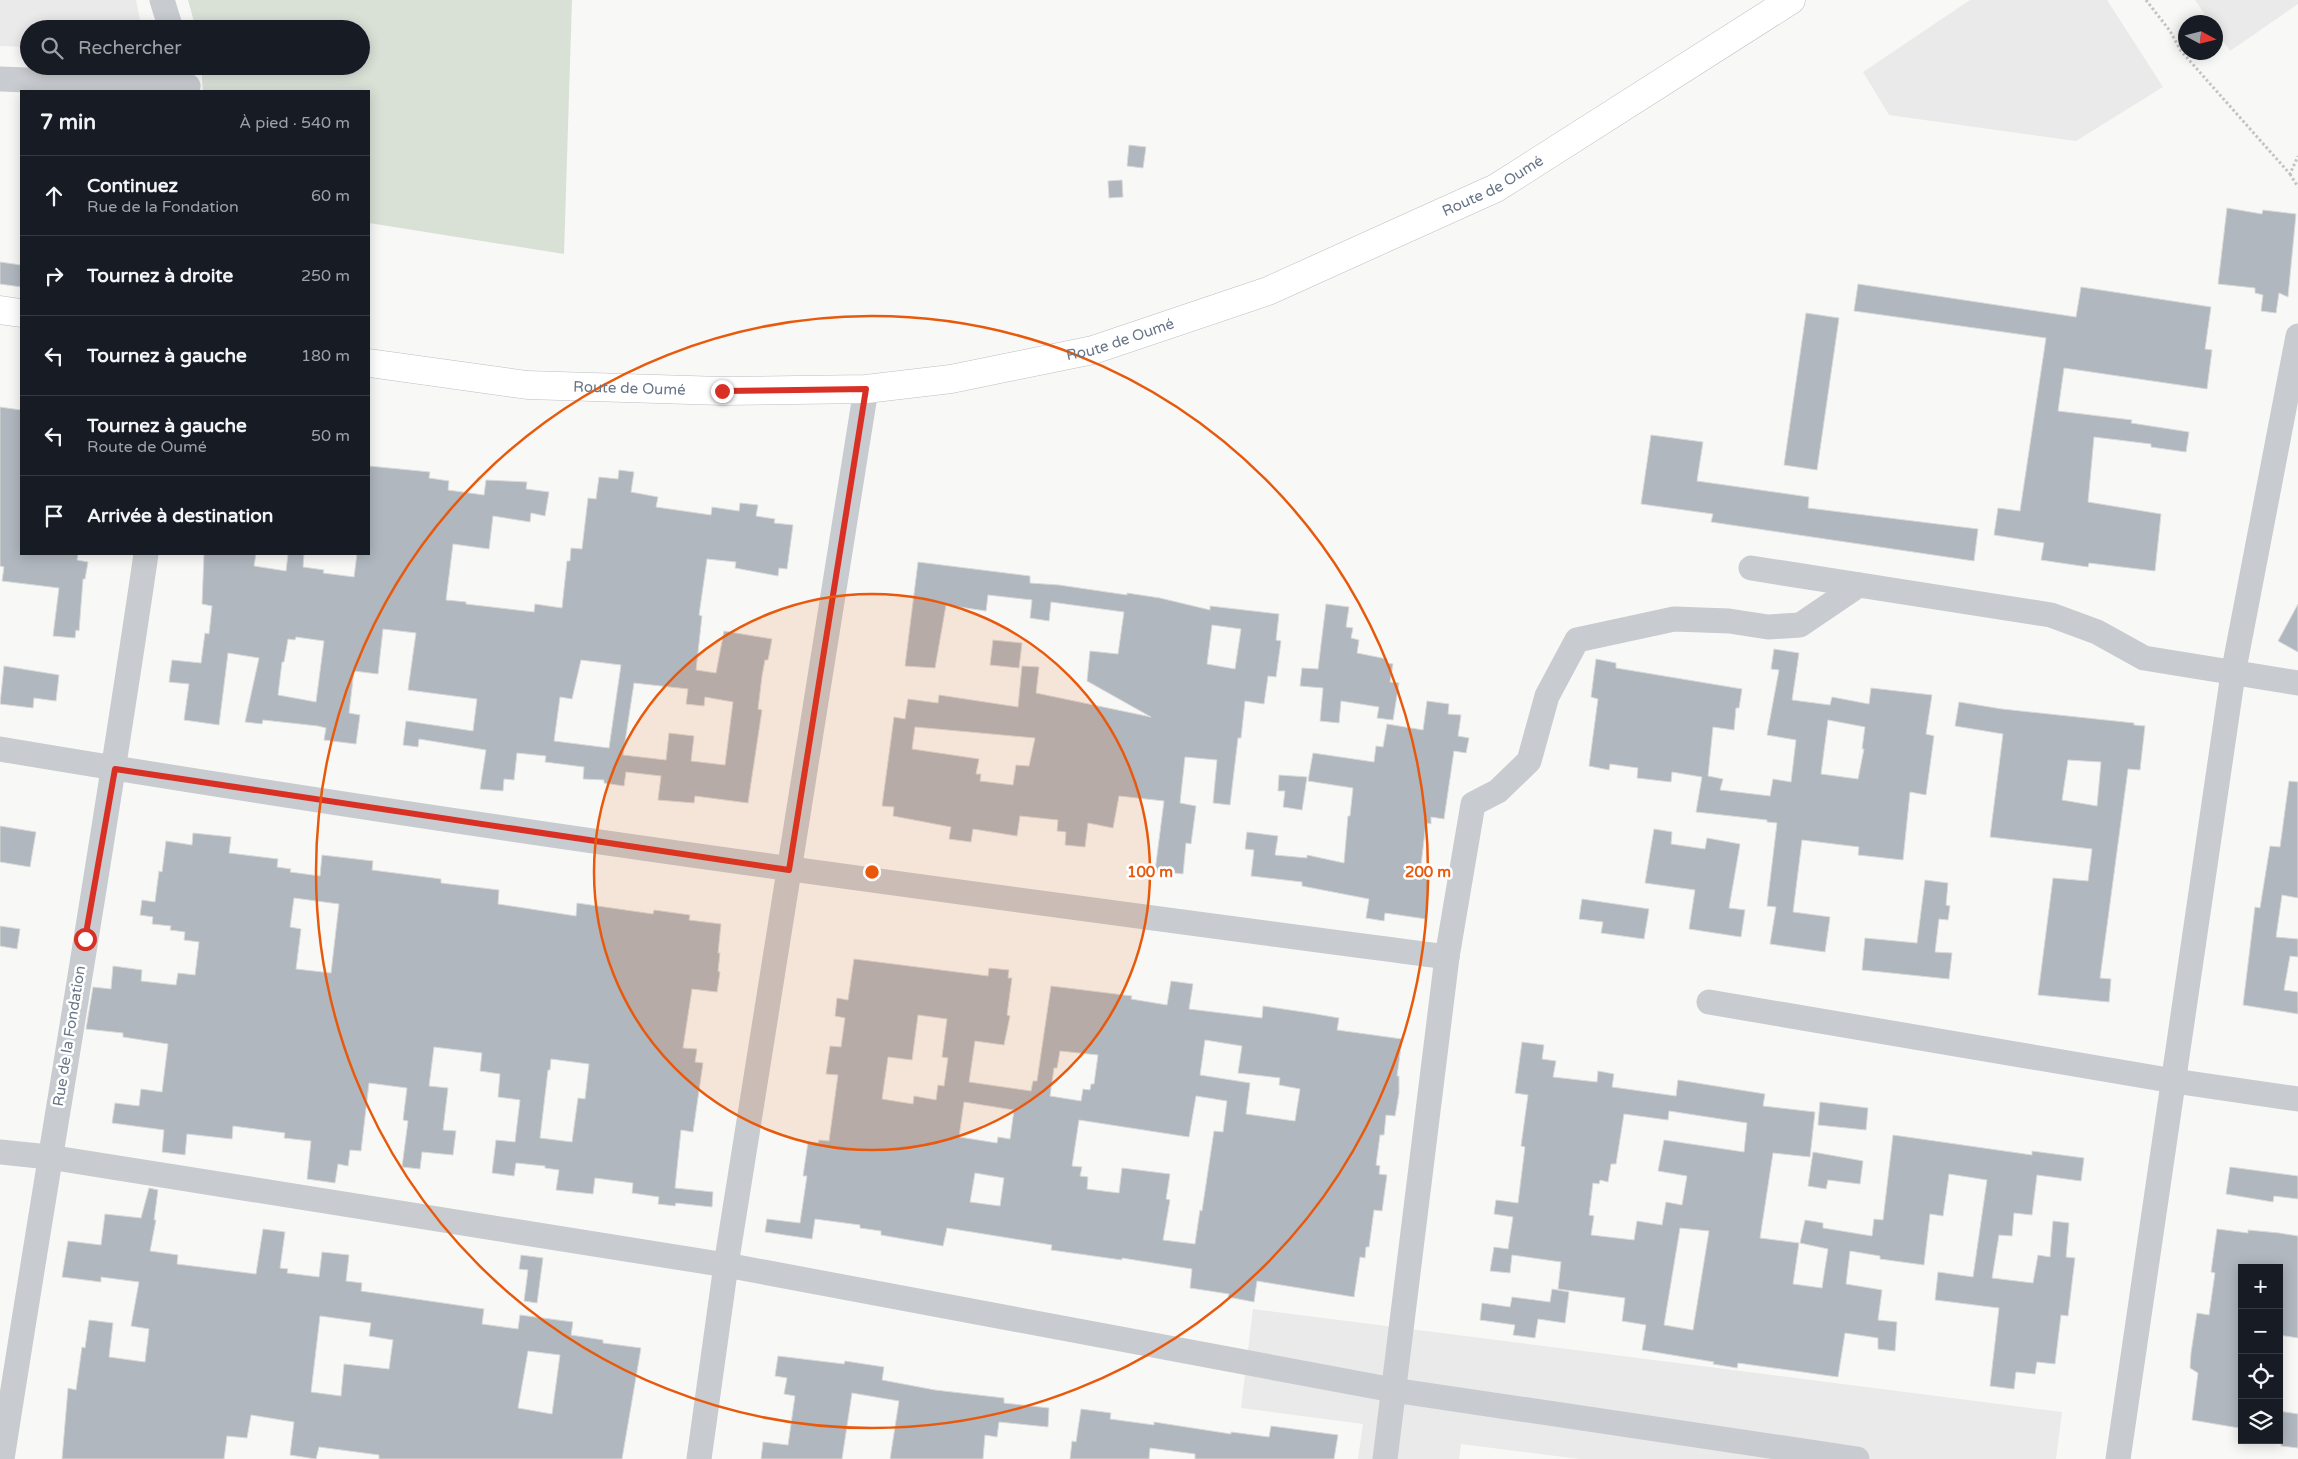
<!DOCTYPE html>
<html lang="fr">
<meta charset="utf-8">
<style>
body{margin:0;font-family:"Varela Round",sans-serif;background:#20242c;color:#f1f3f6}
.controls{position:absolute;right:15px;bottom:15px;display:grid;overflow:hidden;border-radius:0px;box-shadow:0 2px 12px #0003}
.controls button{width:45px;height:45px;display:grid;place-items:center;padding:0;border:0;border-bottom:1px solid #363941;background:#171b24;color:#f1f3f6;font:25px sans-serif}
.compass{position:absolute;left:2178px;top:15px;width:45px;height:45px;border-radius:50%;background:#171b24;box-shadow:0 2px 12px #0003;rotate:97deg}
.stop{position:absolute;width:15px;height:15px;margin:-11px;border:4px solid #d93025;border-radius:50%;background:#fff}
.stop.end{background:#d93025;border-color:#fff;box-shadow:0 1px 5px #0008}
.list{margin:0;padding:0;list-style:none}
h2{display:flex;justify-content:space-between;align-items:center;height:65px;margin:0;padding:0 20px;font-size:21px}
h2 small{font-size:16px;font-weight:400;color:#9ea1a6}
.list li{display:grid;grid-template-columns:32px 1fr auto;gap:15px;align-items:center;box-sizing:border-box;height:80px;padding:0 20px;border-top:1px solid #363941}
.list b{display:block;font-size:19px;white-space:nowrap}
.list p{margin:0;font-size:16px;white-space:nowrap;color:#9ea1a6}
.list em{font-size:16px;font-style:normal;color:#9ea1a6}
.icon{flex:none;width:28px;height:28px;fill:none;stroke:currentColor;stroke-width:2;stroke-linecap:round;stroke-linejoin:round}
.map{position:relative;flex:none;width:2298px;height:1459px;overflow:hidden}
.search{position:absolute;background:#171b24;box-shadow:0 2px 12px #0003;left:20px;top:20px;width:350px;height:55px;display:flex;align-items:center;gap:12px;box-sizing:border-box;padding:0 18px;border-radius:28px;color:#9ea1a6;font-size:19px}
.panel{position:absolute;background:#171b24;box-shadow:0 2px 12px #0003;left:20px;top:90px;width:350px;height:465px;border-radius:0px}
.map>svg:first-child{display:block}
</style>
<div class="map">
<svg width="2298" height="1459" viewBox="0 0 2298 1459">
<rect width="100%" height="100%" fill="#f8f9f6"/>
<g fill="#e9eae9">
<path d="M0,0h136l6,29h-113v18l-29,-1z"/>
<path d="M1970,0h137l56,87 -87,54 -187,-26 -26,-43z"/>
<path d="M2195,0h103v4l-68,47 -14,-20v-9h-6z"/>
<path d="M1253,1309l809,103 -6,47h-476l-119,-15 -2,15h-101l5,-35 -122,-16z"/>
</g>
<path fill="#d9e1d7" d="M188,0h384l-8,254 -195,-31v-132h-166l-2,-25h160v-37h-165z"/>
<g fill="#b0b7be" stroke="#dadad8" fill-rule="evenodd">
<path d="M1129,145l17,2 -3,21 -16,-2z"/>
<path d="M1122,180l1,17 -14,1 -1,-17z"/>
<path d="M2227,208l35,6 1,-4 33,4 -8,83 -9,-4 -3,20 -15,-2 2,-16 -8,-2v-5l-37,-4z"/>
<path d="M0,262l21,3v22l-21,-3z"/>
<path d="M1858,284l218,33 5,-30 130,20 -6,42 7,1 -5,39 -143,-21 -6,43 74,9 -1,3 58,9 -3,20 -35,-5v-3l-57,-7 -6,65 73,12 -6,57 -66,-8 -1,4 -47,-7 3,-17 -50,-8 4,-27 22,3 26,-173 -192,-27z"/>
<path d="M1806,313l33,5 -22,152 -33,-5z"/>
<path d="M0,407l21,3v144h57l-1,6 11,2 -3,17h-2l-4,52 -3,-1 -1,8 -22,-2 6,-48 -57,-7 2,-14 -4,-1z"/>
<path d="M1651,435l52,7 -6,39 112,16 -1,11 170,21 -4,32 -263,-39 2,-8 -72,-10z"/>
<path d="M369,466l61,6 -1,6 20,3 -1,9 36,5 2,-15 41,2 -1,7 23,3 -4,24 -14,-3 -1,9 -37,-6 -4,33 -36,-5 -7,56 20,2v2l68,8 1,-8 27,4 5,-47h3l1,-13 11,1 6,-51 8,1 3,-22 19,2 1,-9 15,2 -3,20 27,5 -2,10 55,8 1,-8 27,4 1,-8 18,2 -2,11 19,3 -1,4 19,2 -6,44 -8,-1 -1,8 -43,-8 1,-6 -29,-3 -8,56 3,1 -6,54 20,3 8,-42 48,8 -4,21h-3l-3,16 -4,33 4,1 -14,93 -53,-7 -1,7 -36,-3 3,-24 -35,-4 -2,14 -20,-3v-3l-21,-1 1,-12 -39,-5 1,-6 -29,-3 -3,27 -10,-1 -1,12 -23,-2 6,-39 -67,-11 -1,8 -15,-2 3,-24 67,10 4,-32 -69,-9 8,-57 -33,-4 -5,45 -24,-3 -5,42 11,2 -4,29 -32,-4 2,-12 -8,-2 -55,-6 -1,4 -17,-2 14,-64 -31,-5 -9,72 -35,-5 5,-36 -20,-2 3,-22 29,3 4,-30 4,1 3,-28 -10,-2 2,-50h52l-2,12 32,5 2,-17h16l-1,13 21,3 -1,3 31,4 3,-23h12zM296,637l28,4 -8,61 -38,-7 4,-33h2l4,-23 7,1zM581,660l40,5 -12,83 -55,-7 6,-44 12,2zM634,683l54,6 -2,15 18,2 1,-9 28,5 -8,63 -34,-4 3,-25 -25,-3 -3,27 -43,-5z"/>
<path d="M918,562l112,14v7l29,2 68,10v-2l33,5 50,12v-4l69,8 -3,26 5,1 -5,36 -8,-1 -4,28 -19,-3 -4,37h-3l-8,67 -17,-2 4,-43 -32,-3 -5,46 16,3 -5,38 -5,-1 -3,31 -28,-3 9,-70 -45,-5 -6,32 -25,-5 -3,24 -20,-2 1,-13 -9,-1 1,-11 -38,-4 -3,20 -44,-7 -2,13 -22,-3 2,-12 -58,-11 1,-9 -12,-1 12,-89 11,2 3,-20 30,4 1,-8 79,12 4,-41 17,1 -3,26 115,24 -64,-36 3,-30 28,3 6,-42 -73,-10 -2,19 -19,-3 2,-18 -44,-5 -2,16 -40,-6 -11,63 -30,-2zM1212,625l29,4 -6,40 -28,-5zM915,727l120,11 -6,28 -13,-1 -3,20 -33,-4 1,-7h-5l3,-15 -67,-10z"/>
<path d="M1326,604l23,3 -3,20 7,1 -2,10 8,2 -2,13 30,6 -1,4 7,1 -3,18 9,1 -6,37 -16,-2 2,-11 -38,-6 -2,22 -19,-2 3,-33 -23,-2 2,-18 16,1z"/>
<path d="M2298,604v48l-20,-11z"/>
<path d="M993,640l29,3 -3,25 -29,-3z"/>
<path d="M1774,649l25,4 -7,47 38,5 2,-8 37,7 2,-16 61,7 -6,39 8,2 -8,59 -16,-3 -7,68 -45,-5 1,-8 -57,-7 -9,72 37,5 -5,35 -55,-8 6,-37 -9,-1 10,-83 -10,-1v-2l-71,-8 6,-35 -30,-5 -1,10 -34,-4 1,-10 -28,-4 -1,6 -20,-4 9,-67 -7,-2 5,-38 20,4v5l126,21 -3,19h-3l-2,22 -21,-3 -5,49 15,3 -3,11 50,6 3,-17 18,3 5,-42 -29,-5 12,-65 -8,-1zM1828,720l37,7 -3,22h2l-6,30 -37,-5z"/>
<path d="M4,666l55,9 -3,26 -22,-3 -1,10 -33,-4z"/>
<path d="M1427,701l22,3 -1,10 13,1 -3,21 11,2 -3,15 -12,-2 -10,68 -13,-2v7l-5,-1 -6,51 10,1 -4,44 -41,-6 -1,8 -18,-3 3,-19 -67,-13v-4l-51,-6 3,-26 -9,-1 2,-17 31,4 -3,19 32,3v-3l37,8 4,-47h2l3,-28 -45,-7 5,-28 61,9 2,-16 7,1 4,-23 36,6z"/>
<path d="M1959,702l43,7 132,14v2l11,1 -5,44 -12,-1 -28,209 11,1 -2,23 -71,-7 15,-117 35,3 4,-32 -102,-12 13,-103 -48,-8zM2068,760l33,2 -4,44 -35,-6z"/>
<path d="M1279,775l28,2 -5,33 -19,-3 2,-16h-7z"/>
<path d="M2289,781l9,1v116l-16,-3 -6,42 22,2v18l-8,-1 -6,34 14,2v22l-55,-9 12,-98 5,1 10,-62 10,1z"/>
<path d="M0,826l36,6 -6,35 -30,-5z"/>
<path d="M1654,829l18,3 -1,12 34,5 2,-11 33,6 -11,64 16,2 -4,27 -52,-8 6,-39 -50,-7z"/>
<path d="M193,833l38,4 -2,16 49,6 -1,8 14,2 -1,3 30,4 2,-21 51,6 -1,9 69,9v4l58,7 -1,14 78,12 1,-13 76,11 1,-4 36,5 -1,5 32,4 -3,29h2l-2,18 2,1 -3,20 -25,-3 -9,59 14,1 -2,13 8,1 -10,69 -12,-2 -6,58 38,4 -1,15 -36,-4 -1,3 -17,-2 1,-7 -27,-4 1,-10 -38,-5 -2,16 -37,-4 3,-20 -14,-2v-2l-29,-3 -2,13 -22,-3 4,-33 19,2 5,-42 -22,-3 2,-23 -20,-3 2,-18 -48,-6 -5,39 19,2 -5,42 13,1 -3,24 -31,-3 -2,17 -18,-2 6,-46 -5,-1 4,-32 -38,-5 -8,68 -11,-1 -2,16 -10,-2 -3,19 -28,-4 4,-38 -27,-3 1,-5 -52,-7 -1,13 -45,-5 -2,21 -23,-3 2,-22 -52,-7 3,-20 24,3 2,-17 21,3 6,-48 -45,-7v-4l-37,-4 7,-42 18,2 2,-23 29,4 -1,11 35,4 2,-12 17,2 4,-33 -15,-2 1,-8 -15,-2 1,-4 -19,-2 1,-7 -13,-2 2,-15 13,2 4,-31 3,1 4,-31 26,4zM294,898l45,6 -8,69 -35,-4 5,-40 -11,-2zM551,1059l38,5 -4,35 -7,-1 -6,44 -32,-4 8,-68h2z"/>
<path d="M1925,880l23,3 -2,22 4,1 -2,14 -9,-1 -4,33 17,1 -3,26 -87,-9 3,-32 52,5z"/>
<path d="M1582,899l67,10 -5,30 -43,-6 2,-11 -24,-3z"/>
<path d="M0,926l20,3 -3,20 -17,-3z"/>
<path d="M854,959l134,17 1,-8 20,2 -1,8h4l-5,37 3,1 -6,29 -29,-4 -6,41 62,9 2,-10h4l14,-95 81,10 -1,3 36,6 4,-24 22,3 -4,25 73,9 1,-12 47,7 29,5 -2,12 65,9 -5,37h2v17l-4,23 -9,-1 -2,20h-4l-4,30 4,1 -1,8 8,1 -5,36 -8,-1 -5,37h-3l-1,11 -5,-1 -6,40 -97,-16 -3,21 -26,-5 1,-3 -39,-6 2,-19 -70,-11v2l-71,-10 1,-5 -105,-17 -4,18 -62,-11v-4l-21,-3v-3l-45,-6 -3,20 -47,-7 2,-13 33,4 7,-47h-4l5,-34 10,1 1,-3 10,1 9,-66 -12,-1 4,-28 11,1 4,-29 -10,-2 2,-18 11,2zM918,1015l29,4 -5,38 6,1 -4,28 -6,-1 -2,15 -22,-4 -1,8 -31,-5 6,-42 24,3zM1205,1040l37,6 -4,27 42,5 -1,7 21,4 -5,32 -49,-7 4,-31 -50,-8zM1060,1051l38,4 -4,29h-3l-1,6 -7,-1 -2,12 -31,-5 4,-28h3zM1196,1096l31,5 -4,31 -9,-1 -12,80 -2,-1 -5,34 -32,-4 7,-40 -4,-1 4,-25 -48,-6 -3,25 -32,-4 1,-12 -8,-1 2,-9 -10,-1 7,-46 110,17zM964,1102l50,8 -4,29 -12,-2 -1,6 -38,-6zM975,1173l29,5 -4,28 -30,-4z"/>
<path d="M1522,1042l22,3 -2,14 14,2 -3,16 44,5 1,-11 16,3 -2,13 64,9 2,-16 87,14 -2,12 52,6 -5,45 -37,-4 -13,85 39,5 -6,41 29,4 6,-39 -28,-6 5,-23 18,3v5l49,8 2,-17 9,1 10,-85 139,20v-4l52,7 -3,23 -44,-6 -5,40 -18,-2 -2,23 -13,-1 -7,43 41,5 5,-28 12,2 3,-36 16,2 -3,34 9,1 -7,58 -7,-1 -6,49 -18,-2 -2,12 -19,-2 -2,17 -24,-3 9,-78 -64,-8 3,-28 35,5 14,-97 -38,-6 -6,42 -13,-2 -6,51 -44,-6v-3l-30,-5 -4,33 36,6 -4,30 19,2 -2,29 -17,-2v-11l-33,-5 -7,44 -100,-14 -1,5 -24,-4 1,-2 -72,-12 4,-25 -24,-4 3,-23 -67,-9 3,-27 -49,-7 -2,18 -20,-2 4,-24 14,2 5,-32 -19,-3 2,-14 22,3 7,-56 -4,-1 7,-51 -13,-2zM1669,1111l78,12 -3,29 -80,-12 -6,31 29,5 -5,29 -16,-3 -4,23 -25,-4 -3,19 -43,-5 3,-19 -5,-1 4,-32 6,1 1,-4 8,2 3,-18h5l8,-50 44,6zM1680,1228l29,3 -16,99 -29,-5z"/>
<path d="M1820,1102l48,6 -2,22 -48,-5z"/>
<path d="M1813,1152l50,9 -3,23 -32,-4 -2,9 -18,-3z"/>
<path d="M2230,1167l68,9v23l-24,-3 -1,6 -47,-8z"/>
<path d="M149,1188l9,2 -4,30h2l-6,31 28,4 -1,9 79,10 7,-45 22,3 -5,36 8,1 -1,4 32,4 3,-25 27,3 -3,26 16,2 -1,8 123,18 -2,15 36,5 2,-14 53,7 -2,13 32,5v3l38,5 -19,111h-243v-4l-60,-8 -3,12 -26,-4 4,-33 -43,-7 -4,23 -20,-2 -3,23h-162l6,-71 8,2 6,-43 3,1 4,-28 24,3 -4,34 36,5 4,-33 -18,-3 8,-44 -38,-5v5l-39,-5 6,-36 33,4 4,-31 36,4zM320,1316l51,7 -2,13 24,4 -4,29 -45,-5 -3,32 -30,-4zM528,1351l32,4 -8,59 -34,-6z"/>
<path d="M2217,1229l31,4v-3l31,3 19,3v102l-19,-3v-67h-37v139l-3,21 -47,-8 6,-47 -8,-5 1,-15 6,-40 12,2 6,-42 -4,-1z"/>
<path d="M521,1255l22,3 -6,45 -13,-2 4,-31 -9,-1z"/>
<path d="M1552,1289l17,3 -4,31 -27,-4 -3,19 -22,-3 2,-10 -35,-5 2,-17 28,4 2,-10 38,5z"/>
<path d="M778,1356l66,8 1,-3 39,6 -2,13 53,10 69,8v5l45,5 -1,19 -49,-5 -2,15 -12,-2 -2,24h-93l9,-58 -47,-8 -10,66h-81l2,-17 25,3 7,-49 -11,-2 3,-16 -12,-2z"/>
<path d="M1081,1409l30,4 -1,6 44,6v-3l77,12v-2l38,5 2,-11 67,9 -4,24h-139v-5l-45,-6 -1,11h-79l2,-18 4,1z"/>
<path d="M2279,1411l19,3v34l-17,-2z"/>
</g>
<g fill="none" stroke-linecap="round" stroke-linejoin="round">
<g stroke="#bbbec2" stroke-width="29">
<g id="major">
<path d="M0,310l21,3"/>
<path id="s1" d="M369,363l158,22 195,6 144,-2 85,-10 142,-29 175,-59 228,-103 295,-188"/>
</g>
</g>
<g stroke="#c2c3c6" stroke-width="3" stroke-dasharray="2.5 2.5" stroke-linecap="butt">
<path d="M2146,0l24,31 11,20 109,123 8,-18"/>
<path d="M2290,174l8,13"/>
</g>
<g stroke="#c8cbcf" stroke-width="25">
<path d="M162,0l9,29"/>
<path d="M0,79l188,7"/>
<path d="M1751,568l300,47 46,17 47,26 154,25"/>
<path d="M0,749c481,81 964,144 1447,208"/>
<path d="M1709,1002l465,79 124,18"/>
<path d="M0,1152l49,5 677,108 667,125 464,69"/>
<path d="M2,1459c47,-302 100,-603 144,-905"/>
<path d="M699,1459l27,-194 140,-876"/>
<path d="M1385,1459l62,-502 26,-153 25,-13 31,-30 18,-65 30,-56 97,-21 55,2 39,6 32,-2 59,-40"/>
<path d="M2118,1459l115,-785 65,-338"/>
</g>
<use href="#major" stroke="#fff" stroke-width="28"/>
</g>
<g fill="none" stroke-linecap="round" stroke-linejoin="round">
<path stroke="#d93025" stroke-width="6" d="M85,939l30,-170 674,101 77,-481 -144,2"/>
</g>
<circle cx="872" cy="872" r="278" fill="#e8590c" fill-opacity=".12"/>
<g fill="none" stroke="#e8590c" stroke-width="2.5">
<circle cx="872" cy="872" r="278"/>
<circle cx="872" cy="872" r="556"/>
</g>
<g text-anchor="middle" stroke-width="5" stroke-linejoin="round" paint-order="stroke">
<g font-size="15" fill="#667588" stroke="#fff">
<text dy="5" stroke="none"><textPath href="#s1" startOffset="1162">Route de Oumé</textPath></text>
<text dy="5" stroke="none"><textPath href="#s1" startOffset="758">Route de Oumé</textPath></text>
<text dy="5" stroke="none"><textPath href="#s1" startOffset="262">Route de Oumé</textPath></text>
<text transform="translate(69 1036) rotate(-81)" y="5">Rue de la Fondation</text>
</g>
</g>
<circle cx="872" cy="872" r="8" fill="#e8590c" stroke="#fff" stroke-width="2.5"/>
<g font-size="15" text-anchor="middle" font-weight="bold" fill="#e8590c" stroke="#fff" stroke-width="5" stroke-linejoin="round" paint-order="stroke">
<text x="1150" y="877">100 m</text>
<text x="1428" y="877">200 m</text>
</g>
</svg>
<div class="controls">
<button>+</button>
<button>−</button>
<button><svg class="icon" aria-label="locate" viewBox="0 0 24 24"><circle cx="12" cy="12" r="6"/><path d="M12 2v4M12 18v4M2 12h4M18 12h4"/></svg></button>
<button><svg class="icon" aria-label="layers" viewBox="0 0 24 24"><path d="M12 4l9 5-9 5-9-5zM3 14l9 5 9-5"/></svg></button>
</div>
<svg class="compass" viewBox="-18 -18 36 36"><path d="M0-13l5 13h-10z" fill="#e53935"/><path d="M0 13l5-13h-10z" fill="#9ea1a6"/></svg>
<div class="stop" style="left:85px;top:939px"></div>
<div class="stop end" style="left:722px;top:391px"></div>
<div class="search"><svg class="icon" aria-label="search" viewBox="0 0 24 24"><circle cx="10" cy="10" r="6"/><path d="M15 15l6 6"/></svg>Rechercher</div>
<section class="panel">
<h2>7 min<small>À pied · 540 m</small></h2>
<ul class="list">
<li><svg class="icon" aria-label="ahead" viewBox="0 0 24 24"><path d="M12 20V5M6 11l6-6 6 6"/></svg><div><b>Continuez</b><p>Rue de la Fondation</p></div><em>60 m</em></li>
<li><svg class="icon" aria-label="right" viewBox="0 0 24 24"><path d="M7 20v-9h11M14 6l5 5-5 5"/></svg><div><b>Tournez à droite</b></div><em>250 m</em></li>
<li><svg class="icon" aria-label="left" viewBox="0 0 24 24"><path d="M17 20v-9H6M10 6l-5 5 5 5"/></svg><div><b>Tournez à gauche</b></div><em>180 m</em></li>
<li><svg class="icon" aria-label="left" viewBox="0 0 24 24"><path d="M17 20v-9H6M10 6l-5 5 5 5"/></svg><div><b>Tournez à gauche</b><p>Route de Oumé</p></div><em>50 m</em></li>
<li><svg class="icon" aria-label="arrive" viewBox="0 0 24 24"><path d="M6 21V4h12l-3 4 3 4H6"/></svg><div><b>Arrivée à destination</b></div></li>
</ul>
</section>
</div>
